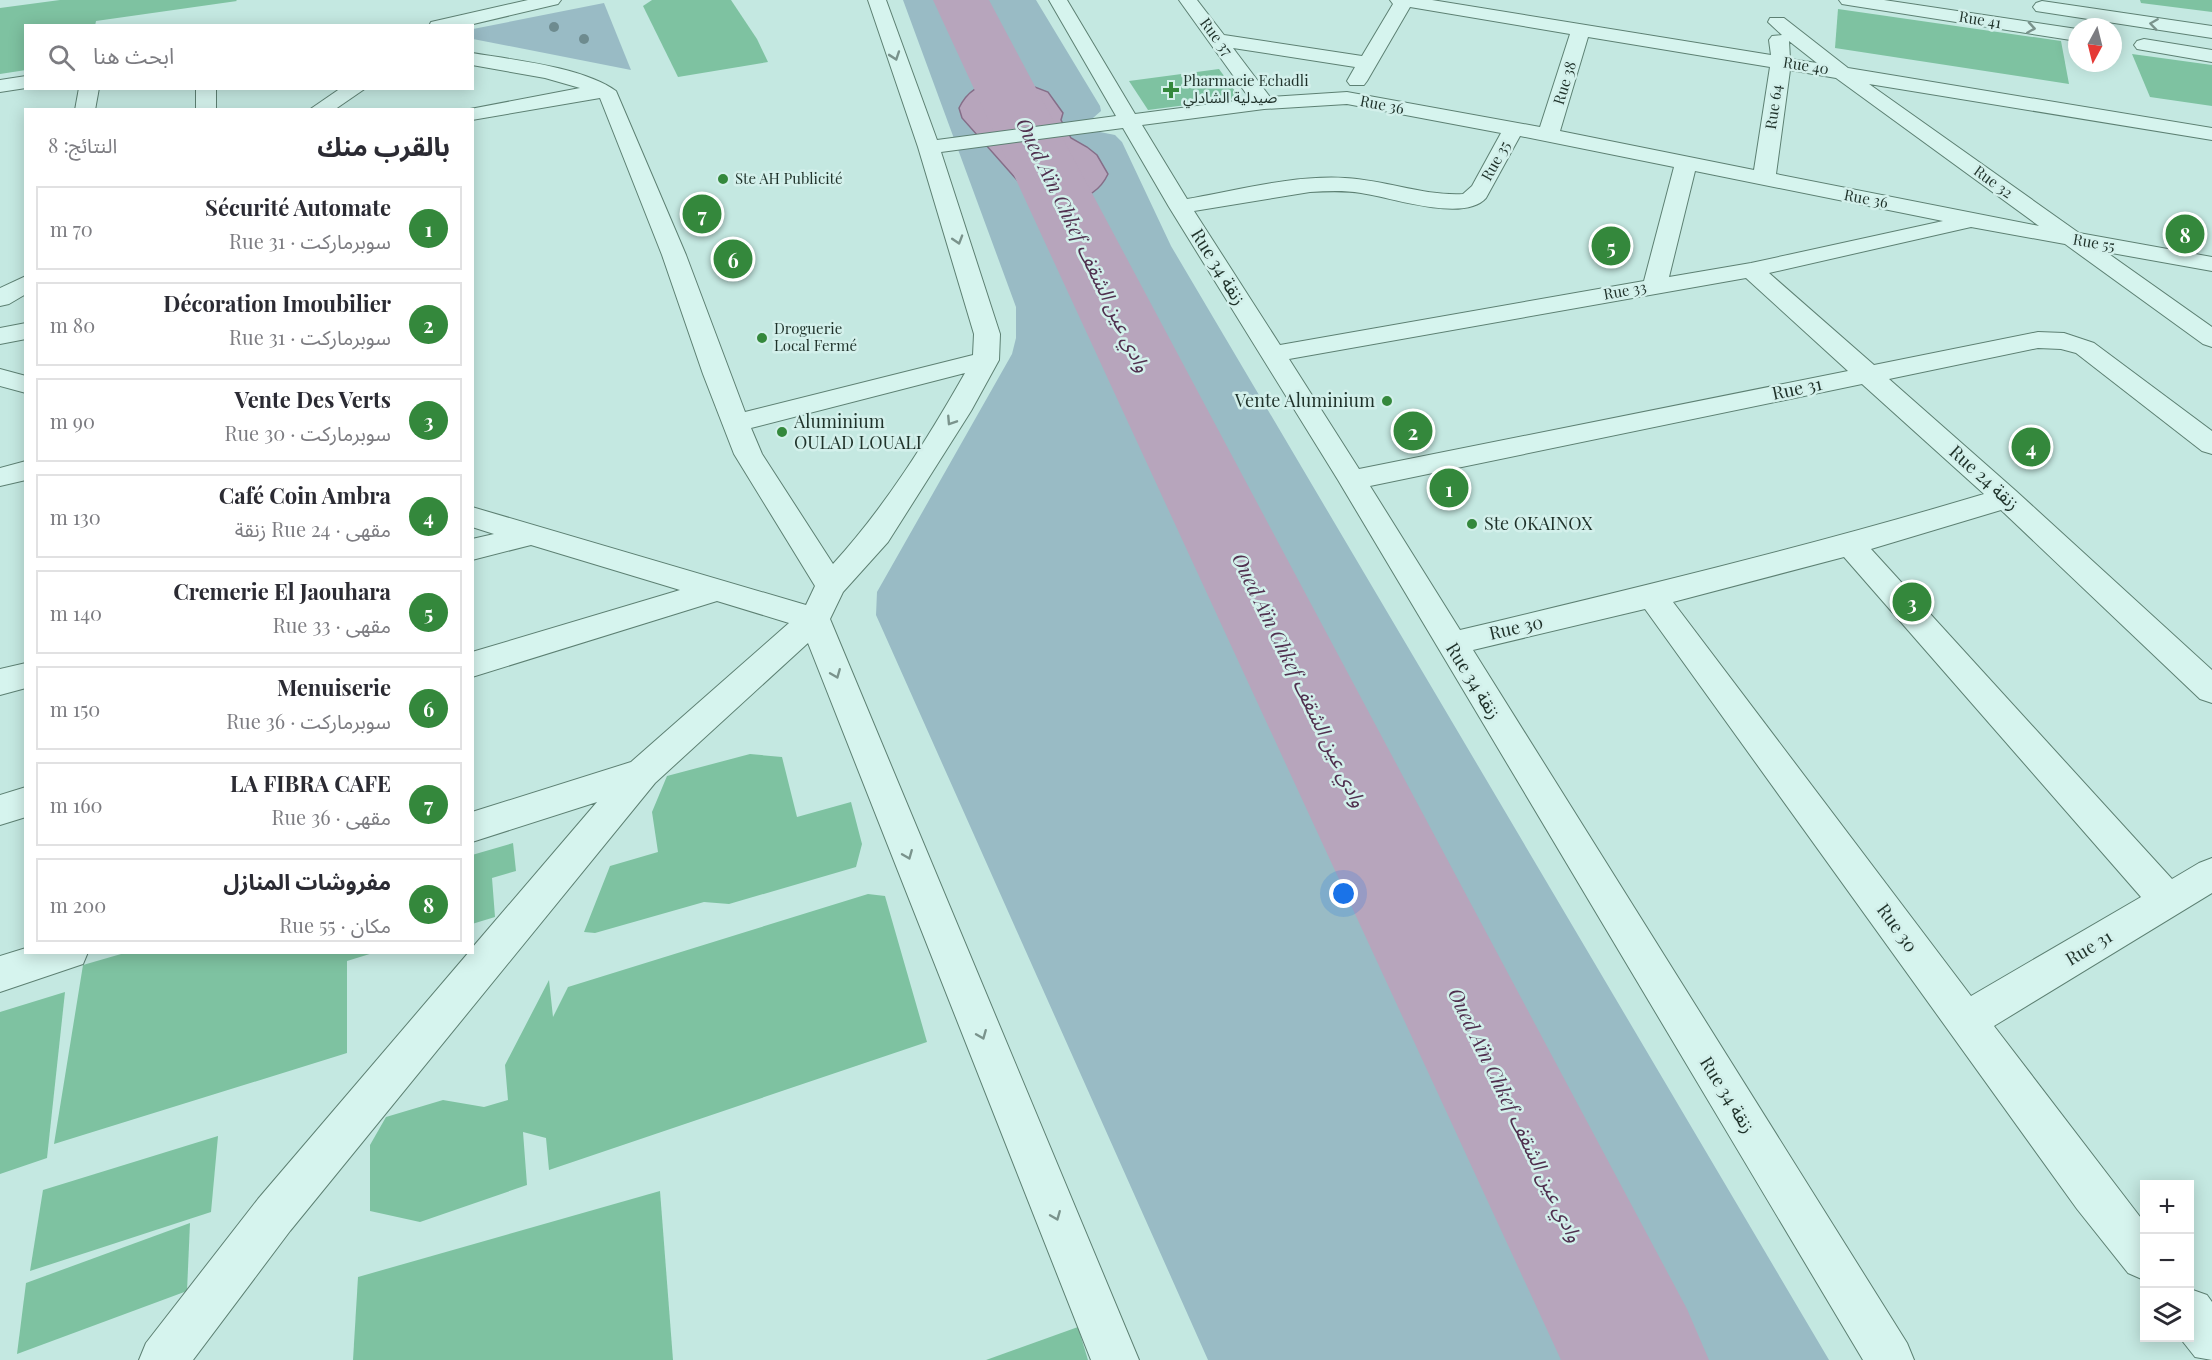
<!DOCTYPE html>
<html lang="ar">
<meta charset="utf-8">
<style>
body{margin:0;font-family:"Playfair Display","Noto Sans Arabic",serif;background:#f7f7f7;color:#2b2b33;direction:rtl}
.controls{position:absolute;right:18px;bottom:18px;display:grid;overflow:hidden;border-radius:0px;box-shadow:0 3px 15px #0003}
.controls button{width:54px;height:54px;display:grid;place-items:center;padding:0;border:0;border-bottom:2px solid #e1e1e2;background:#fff;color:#2b2b33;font:30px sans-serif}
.compass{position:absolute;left:2068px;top:18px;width:54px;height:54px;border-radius:50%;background:#fff;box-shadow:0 3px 15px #0003;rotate:187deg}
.you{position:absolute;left:1344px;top:894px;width:21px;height:21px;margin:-15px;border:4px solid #fff;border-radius:50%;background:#1a73e8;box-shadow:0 0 0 9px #1a73e833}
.badge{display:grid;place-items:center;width:39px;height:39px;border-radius:50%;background:#34883c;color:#fff;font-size:20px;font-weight:700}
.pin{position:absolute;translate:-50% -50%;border:3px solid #fff;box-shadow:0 2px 6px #0006}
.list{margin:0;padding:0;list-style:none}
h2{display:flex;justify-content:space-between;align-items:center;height:78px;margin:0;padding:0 24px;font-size:26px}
h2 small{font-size:20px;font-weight:400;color:#7c7c81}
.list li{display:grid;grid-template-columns:39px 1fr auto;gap:18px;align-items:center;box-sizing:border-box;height:84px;margin:0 12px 12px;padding:0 12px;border:2px solid #e1e1e2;border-radius:0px}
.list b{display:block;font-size:22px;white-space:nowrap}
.list p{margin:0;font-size:20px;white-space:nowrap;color:#7c7c81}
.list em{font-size:20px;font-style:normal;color:#7c7c81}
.icon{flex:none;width:33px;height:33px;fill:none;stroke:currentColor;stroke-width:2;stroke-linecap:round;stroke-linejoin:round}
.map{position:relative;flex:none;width:2212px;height:1360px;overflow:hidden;direction:ltr}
.search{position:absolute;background:#fff;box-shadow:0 3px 15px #0003;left:24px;top:24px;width:450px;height:66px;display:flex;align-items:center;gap:15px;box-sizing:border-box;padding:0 21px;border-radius:0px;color:#7c7c81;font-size:22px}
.panel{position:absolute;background:#fff;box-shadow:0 3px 15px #0003;left:24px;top:108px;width:450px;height:846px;border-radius:0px;direction:rtl}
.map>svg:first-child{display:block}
</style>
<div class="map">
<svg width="2212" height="1360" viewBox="0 0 2212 1360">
<rect width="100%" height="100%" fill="#c4e8e1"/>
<g fill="#99bbc5">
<path d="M903,0h133l64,106 1,5 -8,7 7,14 15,3 7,7 49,104 658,1114h-621l-332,-745 1,-23 135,-238 4,-16v-31z"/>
<path d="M604,3l27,67 -158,-31v-10z"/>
</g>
<path fill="#b7a5bc" stroke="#856e88" stroke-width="1.5" d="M1001,79h13l34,13 15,21 -2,7 10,18 16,9 10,8 11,19c-16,34 -57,30 -84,14l-62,-70 -3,-10c10,-20 21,-22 42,-29z"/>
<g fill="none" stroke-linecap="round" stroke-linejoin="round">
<path fill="#b7a5bc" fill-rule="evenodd" d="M933,0h56l698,1309 22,51h-148z"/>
</g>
<g fill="#7ec2a1">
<path d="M60,0h176l1,1 -141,20 -1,5h-69v44l-26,4v-66z"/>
<path d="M652,0h79l26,39 11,23 -90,15 -35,-71z"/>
<path d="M2140,0h72v12l-71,-9z"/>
<path d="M1838,9l223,32 8,43 -234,-36z"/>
<path d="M2132,54l80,11v41l-62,-9z"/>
<path d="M1219,69l21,29 -92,12 -19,-29z"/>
<path d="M750,754l32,3 15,60 54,-15 11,42 -6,23 -127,37 -25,-2 -109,31 -11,-1 26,-66 48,-14 -6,-40 15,-36z"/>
<path d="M513,843l3,28 -24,7 3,39 -23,7v-69z"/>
<path d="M868,894l17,2 42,146 -378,128 -3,-32 -23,-6 4,53 -107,37 -50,-11v-66l16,-28 57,-17 41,7 24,-7 -3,-35 44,-85 4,37 15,-30z"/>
<path d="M128,952h245v1l-26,8v92l-293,91 29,-179z"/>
<path d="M65,992l-18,166 -47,16v-162z"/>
<path d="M218,1136l-7,76 -181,59 13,-81z"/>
<path d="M660,1191l13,169h-320l5,-83z"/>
<path d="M190,1223l-3,68 -170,63 9,-71z"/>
<path d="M1078,1327l10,33h-102z"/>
</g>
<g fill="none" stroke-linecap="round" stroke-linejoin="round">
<g stroke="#5d8073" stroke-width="2">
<g id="street">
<path d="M528,0h33l-3,4 -93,22h-36l2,-4z"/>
<path d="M868,0h18l51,140 179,-24 -67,-116h18l68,114 115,-15 -71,-99h18l27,35 138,21 31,-52 -3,-4h42l339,55 -2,-15 3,-4 10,-1 -14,-13 2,-4h14l64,50 364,60v12l-343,-56 210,149 133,24v14l-106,-19 106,75v20l-9,-3 -138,-100 -94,-17 -202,46 105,92 164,-33 26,1 30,10 118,88v23l-10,-3 -126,-98 -15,-4 -23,-1 -149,31 127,112 196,179v33l-12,-4 -199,-189 -130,39 301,330 27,-16 13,-5v35l-218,133 150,196v58l-16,-7 -51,-64 -432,-600 -172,41 434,693 7,17h-51l-525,-880 -169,-273 -46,-79 -182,24 59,182 -1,26 -28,51 -83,131 -45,50 -13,27 309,741h-48l-283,-717 -153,140 -365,448 -97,129h-54l7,-17 112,-144 211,-247h3v-4l125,-146 -125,40v-30l159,-50 158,-139 -72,-22 -245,76v-25l208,-62 -149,-45 -59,15v-21l22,-5 -22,-7v-20l334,98 9,-19 -81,-132 -31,-80 -41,-119 -62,-157 -128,22v-10h-7l115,-22 -35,-10 -73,-13v-12c42,7 110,14 144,38l70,164 59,157 228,-57 1,-21 -56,-187zM1410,7l160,27 -30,93 -193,-35 -77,5 -37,-49 122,19 -8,14 3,4h14l3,-4zM1588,37l182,30 -16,103 -194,-39zM1789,41l28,22 -27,-4zM1790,70l46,8 203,148 -263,-52zM1347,104l154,29 -29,53 -9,8c-40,2 -78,-14 -118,-16 -52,-3 -107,12 -158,21l-45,-74 122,-16zM1520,136l154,31 -30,114 -364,64 -86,-134 116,-19c17,-1 34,-2 51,1 29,4 103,30 125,5zM1695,171l248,50 -192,42 -82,14zM1746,278l102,93 -489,98 -70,-110zM965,373c-38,67 -80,134 -132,191l-71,-110 -11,-26zM1862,384l122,110c-173,52 -348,94 -524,136l-90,-144zM1844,557l297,340 -170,99 -298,-394z"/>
<path d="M1839,0h45l193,29v12l-229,-36 -6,-1z"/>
<path d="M2042,1l170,25v12l-176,-27 -3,-4 3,-4z"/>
<path d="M2144,39l68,11v12l-75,-13 -3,-4 3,-4z"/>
<path d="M26,76v12l-26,4v-12z"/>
<path d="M79,88h20l-4,22h-20z"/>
<rect x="196" y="88" width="20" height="22"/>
<path d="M341,88h25l-32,22h-25z"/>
<path d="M26,276v18l-17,10 -9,2v-18z"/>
<path d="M26,323v16l-26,5v-16z"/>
<path d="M0,369l26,7v17l-26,-7z"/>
<path d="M26,461v19l-26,6v-18z"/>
<path d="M26,663v25l-26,7v-26z"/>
<path d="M26,787v30l-26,8v-30z"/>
<path d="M26,948v4h62l-5,12 -83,28v-36z"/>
<path d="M2190,1289l17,6 5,7v58l-17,-3 -15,-19h10z"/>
</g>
</g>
<use href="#street" fill="#d6f4ee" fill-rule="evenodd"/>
</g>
<g fill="#6e8b8f">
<circle cx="554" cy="27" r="5"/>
<circle cx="584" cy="39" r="5"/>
</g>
<defs><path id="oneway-chevron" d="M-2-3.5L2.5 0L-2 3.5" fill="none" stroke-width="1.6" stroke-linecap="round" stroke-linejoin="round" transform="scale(1.5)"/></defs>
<g stroke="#7a938c">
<use href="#oneway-chevron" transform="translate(2154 24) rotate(-172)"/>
<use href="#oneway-chevron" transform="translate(2031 28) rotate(9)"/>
<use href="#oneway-chevron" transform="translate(895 56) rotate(71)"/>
<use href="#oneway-chevron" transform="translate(958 240) rotate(73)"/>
<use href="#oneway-chevron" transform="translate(951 421) rotate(123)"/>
<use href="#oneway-chevron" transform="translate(836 674) rotate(68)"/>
<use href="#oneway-chevron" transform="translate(908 855) rotate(68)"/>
<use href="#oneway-chevron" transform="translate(982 1035) rotate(68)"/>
<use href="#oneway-chevron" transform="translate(1056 1216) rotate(68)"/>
</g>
<g fill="#34883c" stroke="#d3f0eb" stroke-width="2">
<path d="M1168 81h6v6h6v6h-6v6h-6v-6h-6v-6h6z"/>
<circle cx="723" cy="179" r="6"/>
<circle cx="762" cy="338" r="6"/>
<circle cx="1387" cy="401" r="6"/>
<circle cx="782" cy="432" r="6"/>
<circle cx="1472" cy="524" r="6"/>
</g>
<g text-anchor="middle" stroke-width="5" stroke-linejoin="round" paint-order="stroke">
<g font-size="15" fill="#1f322a" stroke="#d3f0eb">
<text transform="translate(1980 20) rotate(9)" y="5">Rue 41</text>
<text transform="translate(1216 37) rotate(53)" y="5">Rue 37</text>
<text transform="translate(1806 66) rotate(9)" y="5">Rue 40</text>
<text transform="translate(1565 83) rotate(-73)" y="5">Rue 38</text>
<text transform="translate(1382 105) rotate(11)" y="5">Rue 36</text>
<text transform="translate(1774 107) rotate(-82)" y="5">Rue 64</text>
<text transform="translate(1496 161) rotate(-61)" y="5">Rue 35</text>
<text transform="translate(1993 182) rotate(36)" y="5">Rue 32</text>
<text transform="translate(1866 199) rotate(11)" y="5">Rue 36</text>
<text transform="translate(2094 243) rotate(10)" y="5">Rue 55</text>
<text transform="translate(1625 291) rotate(-10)" y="5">Rue 33</text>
</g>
<g font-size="15" fill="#1f322a" stroke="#d3f0eb" text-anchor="start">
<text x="1183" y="86">Pharmacie Echadli<tspan x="1183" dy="17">صيدلية الشادلي</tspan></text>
<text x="735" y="184">Ste AH Publicité</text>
<text x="774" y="334">Droguerie<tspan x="774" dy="17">Local Fermé</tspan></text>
</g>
<g font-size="18" fill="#1f322a" stroke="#d3f0eb">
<text transform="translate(1218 267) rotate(58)" y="6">Rue 34 زنقة</text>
<text transform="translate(1797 389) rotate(-12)" y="6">Rue 31</text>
<text transform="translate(1984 478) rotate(42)" y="6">Rue 24 زنقة</text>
<text transform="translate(1516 628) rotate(-13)" y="6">Rue 30</text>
<text transform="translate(1473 681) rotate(58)" y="6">Rue 34 زنقة</text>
<text transform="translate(1897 928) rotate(54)" y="6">Rue 30</text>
<text transform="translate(2089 948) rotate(-31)" y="6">Rue 31</text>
<text transform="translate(1727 1095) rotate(58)" y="6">Rue 34 زنقة</text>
</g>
<g font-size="18" fill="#1f322a" stroke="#d3f0eb" text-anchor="start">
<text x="1375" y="407" text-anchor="end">Vente Aluminium</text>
<text x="794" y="428">Aluminium<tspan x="794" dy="21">OULAD LOUALI</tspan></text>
<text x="1484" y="530">Ste OKAINOX</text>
</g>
<g font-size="20" font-style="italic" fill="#50304f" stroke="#d3f0eb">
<text transform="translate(1083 245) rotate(64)" y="7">Oued Aïn Chkef وادي عين الشقف</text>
<text transform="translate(1299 680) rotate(64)" y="7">Oued Aïn Chkef وادي عين الشقف</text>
<text transform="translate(1515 1115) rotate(64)" y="7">Oued Aïn Chkef وادي عين الشقف</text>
</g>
</g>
</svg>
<div class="controls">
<button>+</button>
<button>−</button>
<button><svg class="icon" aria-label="layers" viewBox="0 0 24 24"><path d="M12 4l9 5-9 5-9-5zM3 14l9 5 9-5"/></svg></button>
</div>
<svg class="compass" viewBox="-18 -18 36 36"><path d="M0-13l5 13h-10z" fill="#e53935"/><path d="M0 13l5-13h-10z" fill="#7c7c81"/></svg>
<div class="you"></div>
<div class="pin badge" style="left:1449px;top:488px">1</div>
<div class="pin badge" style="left:1413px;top:431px">2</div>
<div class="pin badge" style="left:1912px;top:602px">3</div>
<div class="pin badge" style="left:2031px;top:447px">4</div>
<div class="pin badge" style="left:1611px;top:246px">5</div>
<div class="pin badge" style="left:733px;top:259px">6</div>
<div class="pin badge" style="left:702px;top:214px">7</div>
<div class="pin badge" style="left:2185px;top:234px">8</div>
<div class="search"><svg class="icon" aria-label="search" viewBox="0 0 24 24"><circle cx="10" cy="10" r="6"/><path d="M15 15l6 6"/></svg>ابحث هنا</div>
<section class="panel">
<h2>بالقرب منك<small>النتائج: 8</small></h2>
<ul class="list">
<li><span class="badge">1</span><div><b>Sécurité Automate</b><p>سوبرماركت · Rue 31</p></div><em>70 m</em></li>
<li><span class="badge">2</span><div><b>Décoration Imoubilier</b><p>سوبرماركت · Rue 31</p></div><em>80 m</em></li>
<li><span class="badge">3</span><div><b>Vente Des Verts</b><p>سوبرماركت · Rue 30</p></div><em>90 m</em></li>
<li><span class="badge">4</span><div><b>Café Coin Ambra</b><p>مقهى · Rue 24 زنقة</p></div><em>130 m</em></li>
<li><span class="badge">5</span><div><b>Cremerie El Jaouhara</b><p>مقهى · Rue 33</p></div><em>140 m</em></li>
<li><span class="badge">6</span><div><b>Menuiserie</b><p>سوبرماركت · Rue 36</p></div><em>150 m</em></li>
<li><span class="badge">7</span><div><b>LA FIBRA CAFE</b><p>مقهى · Rue 36</p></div><em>160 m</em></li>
<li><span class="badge">8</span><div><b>مفروشات المنازل</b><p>مكان · Rue 55</p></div><em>200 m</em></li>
</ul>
</section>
</div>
